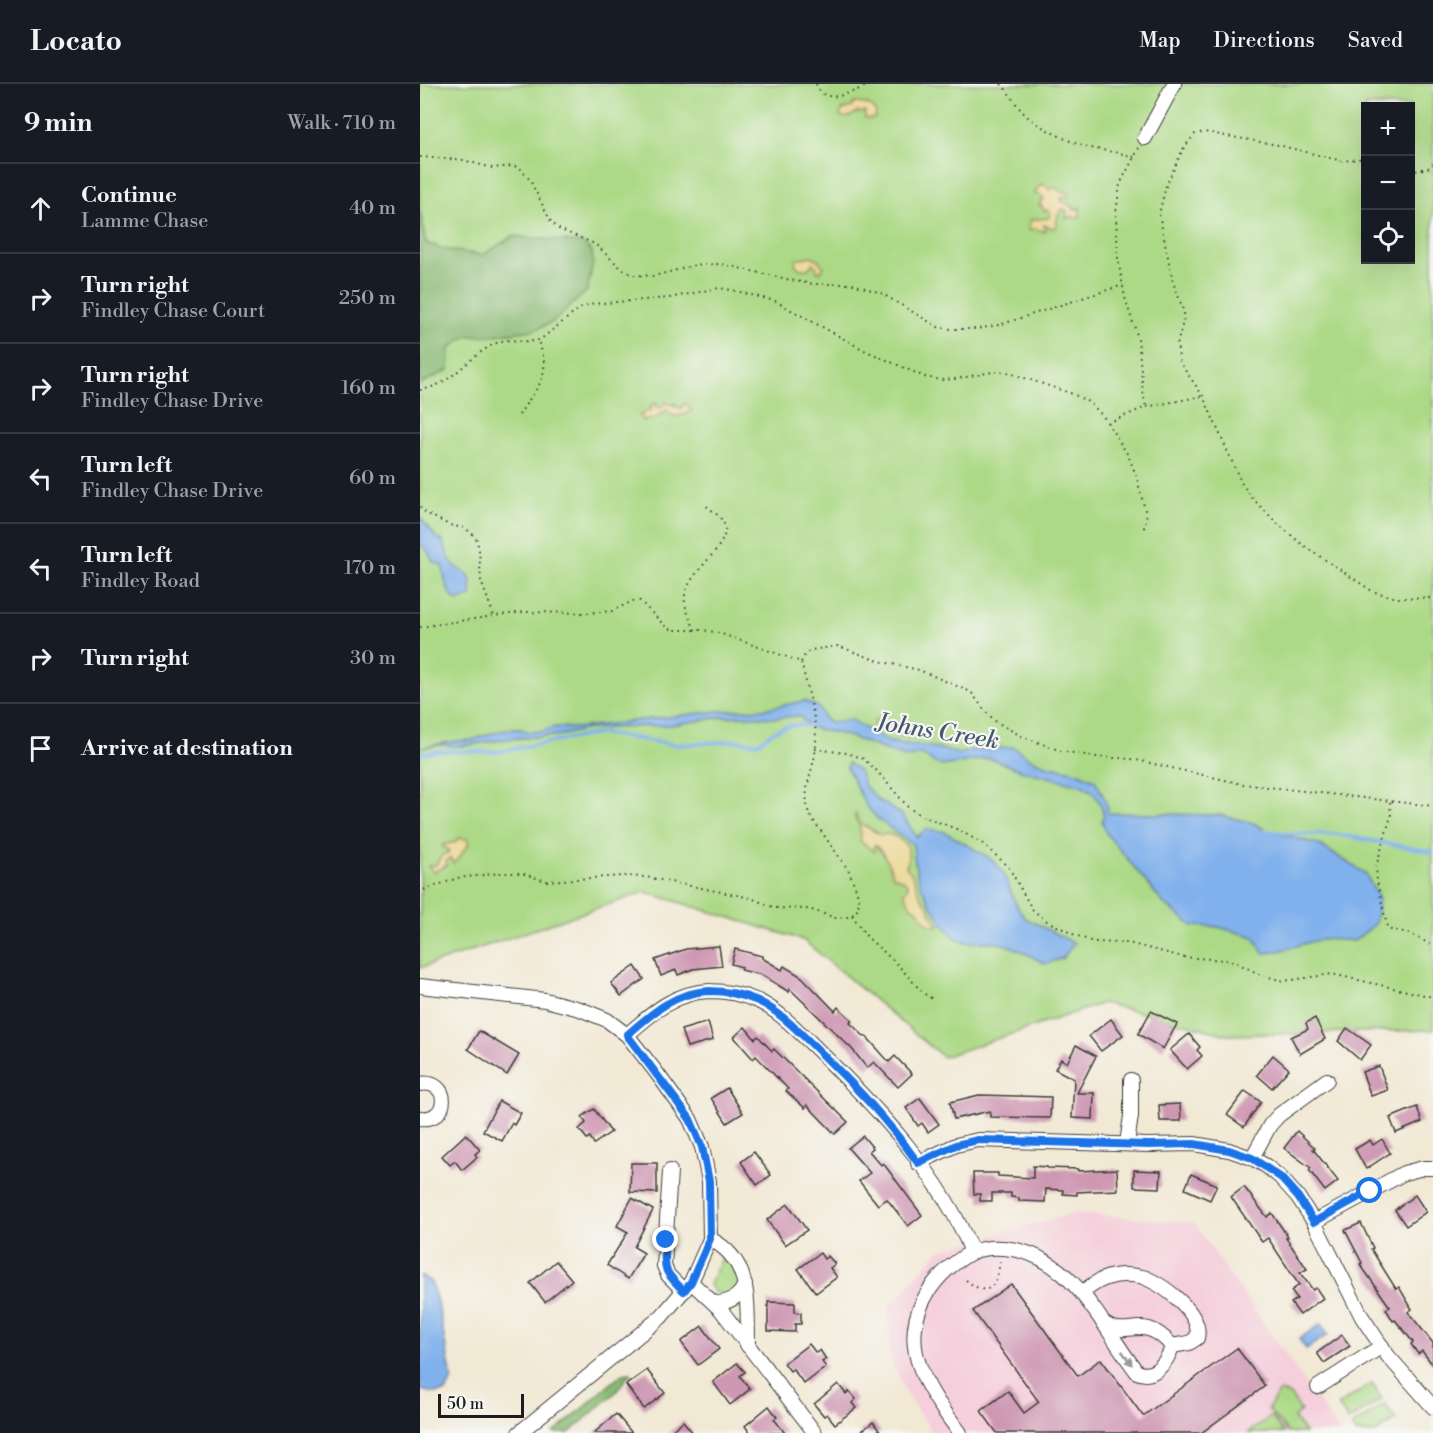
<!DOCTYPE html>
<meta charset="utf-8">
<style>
body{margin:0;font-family:"Libre Bodoni",serif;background:#242831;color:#f1f3f6}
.controls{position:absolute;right:18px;top:18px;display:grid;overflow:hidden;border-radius:0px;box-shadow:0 6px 24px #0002}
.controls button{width:54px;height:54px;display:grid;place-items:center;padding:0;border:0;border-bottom:2px solid #363941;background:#171b24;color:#f1f3f6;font:30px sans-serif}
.scale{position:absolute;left:18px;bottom:15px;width:86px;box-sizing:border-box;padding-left:6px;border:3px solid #1c1c1c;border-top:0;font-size:16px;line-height:21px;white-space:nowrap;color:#1c1c1c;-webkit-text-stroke:4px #f6f6f2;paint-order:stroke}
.stop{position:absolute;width:18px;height:18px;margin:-14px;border:4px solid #1a73e8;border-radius:50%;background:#fff}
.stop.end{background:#1a73e8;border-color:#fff;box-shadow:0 2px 6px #0008}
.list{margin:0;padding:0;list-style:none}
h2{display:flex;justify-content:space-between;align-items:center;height:78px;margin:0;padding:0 24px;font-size:26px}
h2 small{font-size:20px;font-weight:400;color:#9ea1a6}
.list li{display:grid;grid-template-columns:39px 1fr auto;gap:18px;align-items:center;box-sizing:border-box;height:90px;padding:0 24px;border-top:2px solid #363941}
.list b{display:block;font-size:22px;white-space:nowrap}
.list p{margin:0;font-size:20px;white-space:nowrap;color:#9ea1a6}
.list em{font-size:20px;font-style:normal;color:#9ea1a6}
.icon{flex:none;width:33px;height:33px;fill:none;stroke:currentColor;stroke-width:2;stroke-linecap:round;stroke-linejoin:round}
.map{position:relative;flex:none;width:1013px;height:1349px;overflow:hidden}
header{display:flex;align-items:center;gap:36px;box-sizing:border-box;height:84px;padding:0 30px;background:#171b24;border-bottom:2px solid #363941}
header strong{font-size:28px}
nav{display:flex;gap:33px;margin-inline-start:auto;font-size:21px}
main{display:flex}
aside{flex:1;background:#171b24}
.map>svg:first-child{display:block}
</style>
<header>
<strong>Locato</strong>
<nav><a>Map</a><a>Directions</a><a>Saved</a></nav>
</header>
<main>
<aside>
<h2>9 min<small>Walk · 710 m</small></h2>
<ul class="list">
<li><svg class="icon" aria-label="ahead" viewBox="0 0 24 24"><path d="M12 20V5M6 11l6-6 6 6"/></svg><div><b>Continue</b><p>Lamme Chase</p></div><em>40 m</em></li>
<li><svg class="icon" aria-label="right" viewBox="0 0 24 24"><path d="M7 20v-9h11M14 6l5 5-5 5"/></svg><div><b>Turn right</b><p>Findley Chase Court</p></div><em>250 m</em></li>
<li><svg class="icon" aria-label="right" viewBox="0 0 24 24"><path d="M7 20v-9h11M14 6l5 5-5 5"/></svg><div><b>Turn right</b><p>Findley Chase Drive</p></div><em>160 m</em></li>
<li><svg class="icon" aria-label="left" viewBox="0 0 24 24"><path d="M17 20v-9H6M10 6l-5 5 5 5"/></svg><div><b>Turn left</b><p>Findley Chase Drive</p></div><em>60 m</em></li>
<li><svg class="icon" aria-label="left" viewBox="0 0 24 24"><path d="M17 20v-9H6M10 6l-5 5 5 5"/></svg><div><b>Turn left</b><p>Findley Road</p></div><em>170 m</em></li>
<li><svg class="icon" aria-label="right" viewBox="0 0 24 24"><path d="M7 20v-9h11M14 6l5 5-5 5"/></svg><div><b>Turn right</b></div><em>30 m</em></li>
<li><svg class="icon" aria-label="arrive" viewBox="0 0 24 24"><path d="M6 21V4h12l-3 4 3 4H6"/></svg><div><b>Arrive at destination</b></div></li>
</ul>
</aside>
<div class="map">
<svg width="1013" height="1349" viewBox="0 0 1013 1349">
<rect width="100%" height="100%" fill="#f6f6f2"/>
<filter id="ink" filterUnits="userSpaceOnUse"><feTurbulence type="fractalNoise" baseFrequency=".0167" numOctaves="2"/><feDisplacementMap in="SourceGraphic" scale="12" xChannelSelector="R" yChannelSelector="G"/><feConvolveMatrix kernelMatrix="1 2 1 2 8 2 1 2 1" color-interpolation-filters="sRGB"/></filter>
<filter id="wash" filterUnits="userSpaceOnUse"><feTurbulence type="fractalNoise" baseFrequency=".008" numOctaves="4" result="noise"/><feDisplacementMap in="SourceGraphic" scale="24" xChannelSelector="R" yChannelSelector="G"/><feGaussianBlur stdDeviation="1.35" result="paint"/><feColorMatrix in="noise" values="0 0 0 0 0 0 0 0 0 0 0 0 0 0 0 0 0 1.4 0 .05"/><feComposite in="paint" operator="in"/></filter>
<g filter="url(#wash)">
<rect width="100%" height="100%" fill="#f2e9d5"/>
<path fill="#f5cfdb" d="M656,1129l118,10 146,210h-407l-27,-39 -16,-36 -1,-50 50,-58z"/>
<g fill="#acd985" stroke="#647a50" stroke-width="1.5" fill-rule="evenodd">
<path d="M0,0h1013v946l-205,5 -125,-32 -160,54 -140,-117 -158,-48 -225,76zM946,22h44v154h-44z"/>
<path d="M303,1172l6,2 13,26 -15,13 -13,-5 -5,-8z"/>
<path d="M952,1299l10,16 -34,22 -10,-16z"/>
<path d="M860,1307l11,5 10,15 -7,7 11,15h-17l-20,-24z"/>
<path d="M965,1320l11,16 -21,13h-19l-5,-7z"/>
<path d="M851,1332l13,17h-36z"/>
</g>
<g fill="#89b972" stroke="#526a47" stroke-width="1.5">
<path d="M0,125l6,34 22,7 35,5 30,-19 69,7 10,8 1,12 -6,28 -34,31 -19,8 -48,6h-19l-17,12 -1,22 -29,14z"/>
<path d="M211,1289l-16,20 -46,40h-15l68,-59z"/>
</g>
<g fill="#eeda9e" stroke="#857b5d" stroke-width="1.5">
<path d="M434,19c10,1 18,0 22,10l-1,5 -6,1 -4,-1v-6l-5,1 -2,-1c-5,3 -11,8 -18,4l2,-6 10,-3z"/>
<path d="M621,100l4,1 5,5 4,-4 6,5 8,1 1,5 -6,-1 -2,5 11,5 3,4 5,-3v10l-6,1 -1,-2 -7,3 1,-8 -4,-2 -5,6 -2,13h-4l-8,-3 1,7 -8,-3 -8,1 1,-10 18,-2 3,-4 -3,-4 -4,1 -2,-5h-3l2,-5 3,-2 -4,-4 -6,-1z"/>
<path d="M391,172l8,4v2l5,5 -4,5h-3v-4l-4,-5 -5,6h-8l-5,-5 2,-5z"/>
<path d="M246,318l5,3 4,-2v4l7,1 2,-5 5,3 2,6 -16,5 -9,-7 -2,4 -3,-1 -5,5 -12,3 -4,-6 11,-5v-5l6,-1v3l4,1z"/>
<path d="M456,635l6,8 2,-4 6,-2 1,5 13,2 3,6h6l-1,3 -4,1 -8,-3 -1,-6 -9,5 -17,-9z"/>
<path d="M436,729l2,9 23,13 8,-1 8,3 11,10v15l-2,5c12,10 9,29 23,39l1,6 9,14h-8l-7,-6 -6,-10 -7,-4 -7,-13 4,-7 -4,-6 -11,-4c-3,-11 -10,-26 -19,-31v6l-13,-9 -1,-16 -6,-10z"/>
<path d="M38,754l9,1 2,3 -3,7 -3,1 -2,6 -8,7 -3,-5 -4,3 1,4 -13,7 -6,-6 8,-1 6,-10 6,-2 1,-3 -7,-4 1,-1 13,-3z"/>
</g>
<g fill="#81b1ec" stroke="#4e6684" stroke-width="1.5">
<path d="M0,433l17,21 5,2c4,6 4,12 7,18 10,19 25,7 22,38l-14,5c-12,-10 -12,-22 -15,-36l-9,-3 -6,-12 -7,-6z"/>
<path d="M384,617l13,5 9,14 5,3 19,-4 39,23 49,6 21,6 13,-4 41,-3 18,12 15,6 31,7 18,8 11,21 2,12 112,2 33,8 15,8 50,13 47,29 14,26 -4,25 -21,17c-14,-1 -30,-3 -44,1 -16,4 -29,11 -47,11l-9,-16 -36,-10 -25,-1 -29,-22 -58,-71 -4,-12 2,-6 -4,-12 -7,-11 -12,-7 -58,-14 -34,-13 -47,8 -9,-4 -12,-8 -14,3 -14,-4 -45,-17 -36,-8 -13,-12 -25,2 -28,-2 -23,1 -52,8 -83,4 -26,6 -55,4 -45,7 -24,-1 -18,3 28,-6 24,-2 17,-6 21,-5h10l8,3 15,-1 12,-4 20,1 143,-17 45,-2z"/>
<path d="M428,679l11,8 6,15 13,14 24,15 15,22 9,-8 19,3 45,26 12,13 15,35 8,12 49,25 -11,15 -18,6c-16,-9 -32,-19 -51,-22 -12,-2 -25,4 -36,-3 -14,-8 -33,-43 -39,-58 -4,-12 -5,-24 -6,-36l-34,-25 -13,-14 -19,-38z"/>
<path d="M0,1191l11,7 7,23 14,74 -6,13 -12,1 -14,-3z"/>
<path d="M901,1240l7,11 -22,14 -7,-10z"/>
</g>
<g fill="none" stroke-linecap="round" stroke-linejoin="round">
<g stroke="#81b1ec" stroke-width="4">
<path d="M0,670l19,-3 58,1 104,-19 76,12 60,-4 21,2c16,-13 30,-22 52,-17"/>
<path d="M845,747l27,3h43l98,18"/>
</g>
</g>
<g id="blocks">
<g fill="#ce97b2">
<path d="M299,862l3,20 -29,3 -15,6 -2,-5 -15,6 -6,-16 31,-11z"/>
<path d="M315,865l27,7v2l20,12 2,-4 18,11 33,34 3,-4 14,13 -2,3 15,14 1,-1 23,26 6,-6 17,18 -14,13 -24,-25 -7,6 -15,-19 -62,-60 -1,3 -27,-17 -21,-5 1,-3 -11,-3z"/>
<path d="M215,882l9,13 -23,17 -10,-13z"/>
<path d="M731,927l26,13 -14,25 -25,-15z"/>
<path d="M895,934l10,21 -25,15 -9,-17 17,-8 -2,-6z"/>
<path d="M691,935l12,16 -22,16 -12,-15z"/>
<path d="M288,938l5,18 -26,7 -6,-17z"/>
<path d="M325,943l10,12 3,-3 14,15 2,-2 74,73 -13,12 -28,-29 -2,3 -19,-17 2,-2 -32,-33 -3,3 -19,-22z"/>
<path d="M927,944l24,17 -11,15 -22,-19z"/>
<path d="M59,947l40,24 -12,20 -39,-26z"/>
<path d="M769,950l11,13 -3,3 5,6 -15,13 -17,-19z"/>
<path d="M656,961l20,11 -19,37h17l-1,26 -21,-1 2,-39 -19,-10 6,-10 6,4z"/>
<path d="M853,971l16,14 -17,19 -15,-13z"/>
<path d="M959,982l9,24 -17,6 -9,-24z"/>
<path d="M307,1004l16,25 -16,10 -16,-25z"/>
<path d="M825,1007l16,11 -17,25 -17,-12z"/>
<path d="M559,1011l72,2 -1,21 -60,-1v-6l-36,8 -4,-17z"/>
<path d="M500,1014l19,26 -11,8 -6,-9 -4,3 -12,-18z"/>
<path d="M79,1017l22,12 -7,12 -2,-2 -10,18 -19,-10z"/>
<path d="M760,1020l1,17h-21l-1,-16z"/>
<path d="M997,1023l5,15 -26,11 -6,-15z"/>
<path d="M174,1025l17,23 -17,12 -4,-7 -3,2 -8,-10 7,-6 -4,-6z"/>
<path d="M877,1047l18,17 -2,1 25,32 -13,10 -16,-21 2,-2 -27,-20z"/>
<path d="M46,1050l14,16 -5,4 2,3 -15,13 -7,-9 -5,4 -8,-9z"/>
<path d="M443,1052l10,12 -4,3 12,14 2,-2 39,52 -14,11 -21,-27 -9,6 -19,-24 11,-8 -22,-25z"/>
<path d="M962,1055l8,14 -24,16 -11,-20 15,-9 3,5z"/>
<path d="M334,1068l17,23 -14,10 -16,-23z"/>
<path d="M211,1079h26v30l-27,-1z"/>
<path d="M613,1082l14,1v1l31,1v2l39,-2 1,21 -41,2v3l-14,-1v-4l-17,-1 -1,13 -26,-1v-3l-8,-1v-4h-19v8h-12v-7h-6l-1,-21h25v3l35,2z"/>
<path d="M714,1086l27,1 -1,17 -26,-1z"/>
<path d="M771,1090l26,11 -7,15 -25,-11z"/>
<path d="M824,1103l23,30 5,-4 16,24 -2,1 21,31 -7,4 13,17 3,-2 7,10 -23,17 -9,-12 6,-4 -6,-8 8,-6 -31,-47 -6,4 -31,-45z"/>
<path d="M995,1111l11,17 -20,14 -11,-16z"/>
<path d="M212,1114l21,12 -19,37 10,6 -16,26 -21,-14 21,-33 -11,-6z"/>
<path d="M368,1120l19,26 -22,15 -18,-25z"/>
<path d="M941,1139l12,25 -2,1 25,40 3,-2 13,22 -4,3 25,31v22l-11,-14 -4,3 -7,-10 2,-2 -18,-22 -2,1 -7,-12 4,-2 -30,-43 2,-1 -17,-33z"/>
<path d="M400,1169l4,6 4,-3 7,8 -5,4 7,9 -21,16 -18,-24z"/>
<path d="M136,1177l16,19 -27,22 -15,-19z"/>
<path d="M591,1200l67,92 23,-17 42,57 94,-68 28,38 -64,47h-204l-16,-22 27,-20 16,22 15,-11 -66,-91z"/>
<path d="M348,1218l27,1v9l6,1v11h-6v8l-27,-1z"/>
<path d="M282,1242l17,23 -21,16 -17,-23z"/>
<path d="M922,1251l8,11 -26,17 -7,-10z"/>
<path d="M389,1260l7,9 4,-3 6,9 -4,3 4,5 -22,17 -11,-15 -3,2 -6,-8z"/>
<path d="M317,1279l8,9 -5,4 10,13 -20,16 -17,-23z"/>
<path d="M227,1286l18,23 -21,16 -18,-24z"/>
<path d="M418,1300l8,10 3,-3 7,8 -4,4 4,5 -21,16 -8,-10 -3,2 -10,-12z"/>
<path d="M349,1322l8,11 -3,2 11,14h-35l-5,-7z"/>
<path d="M196,1330l16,19h-38z"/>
<path d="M263,1337l10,12h-24z"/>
<path d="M453,1338l8,11h-22z"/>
</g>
</g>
</g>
<g filter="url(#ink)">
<use href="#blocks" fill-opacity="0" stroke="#3c3b38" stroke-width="1.5"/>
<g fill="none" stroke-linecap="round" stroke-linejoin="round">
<g stroke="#3c3b38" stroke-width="16">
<g id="minor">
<path d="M725,54l29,-54"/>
<path d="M0,902l125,14 35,9 27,11 20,15 29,37 34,47 12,28 7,34 1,58 -19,43 -30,35 -142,116"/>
<path d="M207,951c24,-21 48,-43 82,-44 16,0 35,4 49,10 23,11 42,32 60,49 60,59 122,123 154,202 -42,23 -70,67 -52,115 8,24 25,45 40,66"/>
<path d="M0,1000c31,-5 30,38 0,34"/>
<path d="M707,1059l4,-27v-36"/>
<path d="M832,1074l18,-33 9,-10 48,-35"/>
<path d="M498,1079l38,-18 22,-5 171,5 45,-1 35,6 23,8 14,8 14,11 18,20 16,25 48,95 26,39 45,51"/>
<path d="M250,1087l-6,95 4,9 16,16"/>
<path d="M894,1138l90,-49 19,-5h10"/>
<path d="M290,1155c43,21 37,66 38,107"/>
<path d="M552,1168c13,-5 30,-5 45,-2 60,13 85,77 120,122 17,8 31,-11 35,-26"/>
<path d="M271,1198l30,28 94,123"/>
<path d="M662,1209c9,-8 20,-15 32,-17 9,-2 24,-1 32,2 20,9 57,36 51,60l-8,5 -17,3"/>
<path d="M295,1219c14,0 25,-6 30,-19"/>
<path d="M683,1239c26,18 39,-12 69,23"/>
<path d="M898,1303l64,-41"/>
</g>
</g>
<g stroke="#3c3b38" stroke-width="2" stroke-dasharray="1.5 4.5" stroke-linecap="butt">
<path d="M396,0c9,24 37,7 55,0"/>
<path d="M581,0c8,8 13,18 20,26 12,15 48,32 66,37 16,4 32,5 47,10"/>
<path d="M719,64l-19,36 -4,29 2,46 7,39 13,40 5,54 3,15"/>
<path d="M0,73l43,3 29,8 22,-2 6,2 10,12 21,42 8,7 36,15 27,25 11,6 21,1 42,-11 25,-1 74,17 18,3h40l28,9 57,34 13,2h25l23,-4 124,-40"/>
<path d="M946,74l-24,3 -64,-16 -74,-13 -9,2 -12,15 -17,37 -7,28 14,68 11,30v6l-7,27 3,18 23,33 39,88 11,15 26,26 24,20 69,46 25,7h36"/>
<path d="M990,88l18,-4 5,-4"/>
<path d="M0,306c34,-5 50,-37 79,-48 14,-5 29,3 42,-3l38,-30 11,-5 79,-6 50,-10 13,2 43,11 89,49 61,27 17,3 13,-1 37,-7h15l66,22 17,9 13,13 25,39 8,20 11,43 -4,13"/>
<path d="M99,331c17,-29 35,-37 19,-74"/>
<path d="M688,339l38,-16 57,-11"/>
<path d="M0,423l6,6 23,12 16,3 11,9 3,13 2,31 13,35 31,-4 63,1 24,-2 21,-10h7l25,25 8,4h30l16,3 82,29c6,25 16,58 15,83 -1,25 -15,41 -7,69l40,57 7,18 3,10 -1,10 -4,5 -7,3 -11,1 -27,-9 -34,-1 -24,-10 -105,-21 -24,-1 -76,5 -25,-8h-21l-42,5 -38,13"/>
<path d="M0,543l74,-11"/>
<path d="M275,546c-4,-10 -12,-24 -10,-35 3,-23 48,-51 39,-71 -3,-8 -13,-14 -20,-20"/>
<path d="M381,578l5,-9 5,-3 27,-4 41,15 40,9 52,22 15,20 9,9 26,15 40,15 36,6 35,2 111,25 190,22"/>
<path d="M395,665l32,4 15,5 14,12 32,37 12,8 39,15 24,14 25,22 24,43 13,11 28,14 20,8 35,1 55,14 42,3 10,2 26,13 23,6 48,-7 101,23"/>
<path d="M970,718l1,14 -15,51 1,14 10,45 4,4 18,3 24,13"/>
<path d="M432,831l15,22 29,26 27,30 11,7"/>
<path d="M546,1196c25,21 32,3 34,-21"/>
</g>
<use href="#minor" stroke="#fff" stroke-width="14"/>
</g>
<defs><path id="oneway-solid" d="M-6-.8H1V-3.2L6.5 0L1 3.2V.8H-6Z" transform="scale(1.5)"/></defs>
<use fill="#999" href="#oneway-solid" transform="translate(707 1274) rotate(54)"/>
</g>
<g fill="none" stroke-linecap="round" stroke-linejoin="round" filter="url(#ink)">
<path stroke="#1a73e8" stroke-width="8" d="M246,1156c-2,29 -4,30 18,51l7,-9 19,-43 -1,-58 -7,-34 -12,-28 -63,-84c24,-21 48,-43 82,-44 16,0 35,4 49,10 21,10 40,30 57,46 39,38 71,71 103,116l38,-18 22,-5 171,5 45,-1 35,6 23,8 28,19 18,20 16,25 56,-31"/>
</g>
<g text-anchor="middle" stroke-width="4.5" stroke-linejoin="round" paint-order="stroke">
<g font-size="24" font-style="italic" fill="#44586f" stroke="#f6f6f2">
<text transform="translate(518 647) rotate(9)" y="8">Johns Creek</text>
</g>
</g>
</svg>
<div class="controls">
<button>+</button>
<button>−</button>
<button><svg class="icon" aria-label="locate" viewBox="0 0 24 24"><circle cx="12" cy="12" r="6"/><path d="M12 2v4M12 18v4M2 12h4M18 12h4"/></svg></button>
</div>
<div class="scale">50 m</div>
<div class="stop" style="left:950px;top:1107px"></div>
<div class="stop end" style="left:246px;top:1156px"></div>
</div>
</main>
